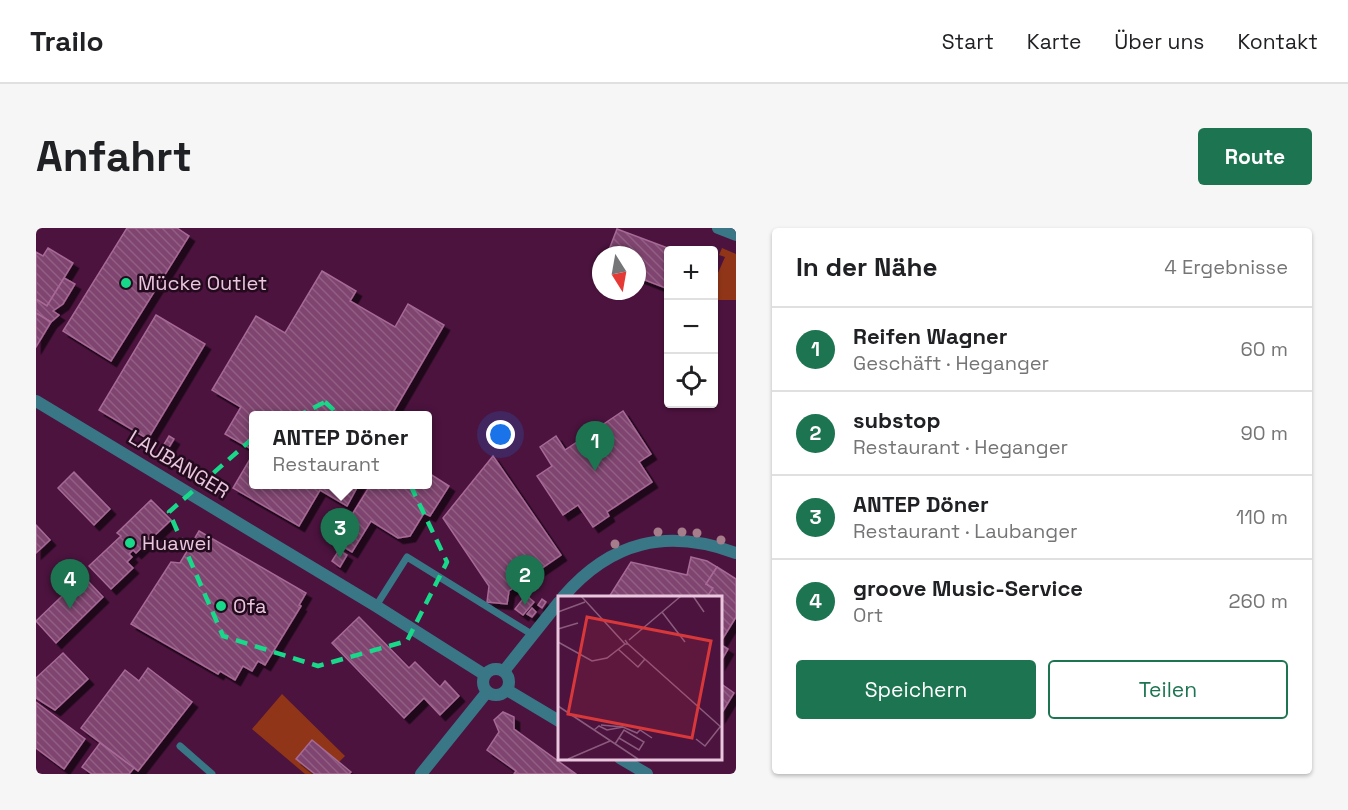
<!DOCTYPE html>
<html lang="de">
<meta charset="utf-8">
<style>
body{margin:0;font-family:"Space Grotesk",sans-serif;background:#f6f6f6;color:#202124}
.controls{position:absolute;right:18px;top:18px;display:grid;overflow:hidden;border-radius:6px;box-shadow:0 2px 4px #0004}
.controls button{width:54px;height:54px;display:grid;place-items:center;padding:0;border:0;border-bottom:2px solid #e0e0e0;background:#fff;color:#202124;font:30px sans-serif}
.compass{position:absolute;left:556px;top:18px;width:54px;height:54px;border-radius:50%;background:#fff;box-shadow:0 2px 4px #0004;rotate:169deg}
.you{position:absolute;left:465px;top:207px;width:21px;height:21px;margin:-15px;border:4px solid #fff;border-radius:50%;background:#1a73e8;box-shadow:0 0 0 9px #1a73e833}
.badge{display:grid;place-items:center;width:39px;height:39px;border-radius:50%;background:#1c7451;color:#fff;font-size:20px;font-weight:700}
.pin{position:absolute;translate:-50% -50px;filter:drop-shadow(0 2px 3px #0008)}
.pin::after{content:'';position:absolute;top:32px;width:21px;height:18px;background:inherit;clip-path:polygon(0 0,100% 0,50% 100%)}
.popup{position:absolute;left:213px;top:183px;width:183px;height:78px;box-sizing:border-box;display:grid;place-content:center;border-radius:6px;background:#fff;filter:drop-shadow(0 2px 4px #0005);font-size:20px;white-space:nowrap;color:#757577}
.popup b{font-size:22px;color:#202124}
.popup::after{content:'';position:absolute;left:50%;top:100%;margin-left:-12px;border:12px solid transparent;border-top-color:#fff}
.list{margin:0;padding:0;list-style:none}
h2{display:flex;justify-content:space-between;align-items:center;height:78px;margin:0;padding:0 24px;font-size:26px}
h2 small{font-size:20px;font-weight:400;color:#757577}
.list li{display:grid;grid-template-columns:39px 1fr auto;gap:18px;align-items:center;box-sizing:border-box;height:84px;padding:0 24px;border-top:2px solid #e0e0e0}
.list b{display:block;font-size:22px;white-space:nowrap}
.list p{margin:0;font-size:20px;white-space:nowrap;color:#757577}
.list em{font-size:20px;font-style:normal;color:#757577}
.actions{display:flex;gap:12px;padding:18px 24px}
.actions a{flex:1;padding:14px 0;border:2px solid #1c7451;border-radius:6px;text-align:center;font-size:21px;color:#1c7451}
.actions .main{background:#1c7451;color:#fff}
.icon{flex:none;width:33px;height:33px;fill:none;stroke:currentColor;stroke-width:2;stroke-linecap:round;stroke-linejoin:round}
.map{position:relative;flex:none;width:700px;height:546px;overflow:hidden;border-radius:6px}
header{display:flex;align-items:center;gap:36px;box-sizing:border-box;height:84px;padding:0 30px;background:#fff;border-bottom:2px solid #e0e0e0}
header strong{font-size:28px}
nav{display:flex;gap:33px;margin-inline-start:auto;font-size:21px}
.intro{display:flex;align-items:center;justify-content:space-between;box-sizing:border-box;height:144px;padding:0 36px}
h1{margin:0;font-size:42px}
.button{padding:15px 27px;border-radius:6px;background:#1c7451;color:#fff;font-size:21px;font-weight:700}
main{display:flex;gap:36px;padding:0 36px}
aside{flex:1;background:#fff;border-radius:6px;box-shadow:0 2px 4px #0004}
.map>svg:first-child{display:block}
</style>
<header>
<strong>Trailo</strong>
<nav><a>Start</a><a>Karte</a><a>Über uns</a><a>Kontakt</a></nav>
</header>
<div class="intro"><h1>Anfahrt</h1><a class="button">Route</a></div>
<main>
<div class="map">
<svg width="700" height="546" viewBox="0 0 700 546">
<defs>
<pattern id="building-back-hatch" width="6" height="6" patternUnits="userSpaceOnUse" patternTransform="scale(1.5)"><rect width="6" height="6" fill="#7f446f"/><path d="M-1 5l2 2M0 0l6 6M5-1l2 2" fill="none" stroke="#915e83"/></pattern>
<filter id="shadow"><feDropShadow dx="5.5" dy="5.5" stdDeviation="0" flood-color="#0009"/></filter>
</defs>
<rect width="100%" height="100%" fill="#4b133e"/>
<g fill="#903518">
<path d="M686,20l14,6v46h-22v-18l11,-25 -6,-2z"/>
<path d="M246,466l63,62 -6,6 -27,-22 -15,19 18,15h-10l-53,-45z"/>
</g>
<g fill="url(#building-back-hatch)" stroke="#a76996" stroke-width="1.5" filter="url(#shadow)">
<path d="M91,0h50l12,8 -78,125 -48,-30z"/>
<path d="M581,1l56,21h-5v39l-31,-12v-22h-30z"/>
<path d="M12,20l25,15 -26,43 -11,-7v-47l7,4z"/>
<path d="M286,43l34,20 -6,10 45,26 13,-23 36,21 -53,91h-138v34l-28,-16 16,-27 -29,-17 44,-74 29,17z"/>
<path d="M28,50l11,6 -12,20 -10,7 6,4 -8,7 -15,-9v-14l11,7z"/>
<path d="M0,85l15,9 -15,25z"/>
<path d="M120,87l49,29 -57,95 -49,-29z"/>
<path d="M587,183l28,43 -12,8 13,20 -45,30 2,4 -16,11 -15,-22 -15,10 -26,-39 15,-10 -12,-19 16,-11 9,14z"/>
<path d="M133,208l5,3 -6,10 -5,-3z"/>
<path d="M217,226v30h106l-12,22 -27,-16 -21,36 -66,-38z"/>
<path d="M457,228l68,99 -52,36 -2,13 -20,-2 2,-16 -46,-68z"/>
<path d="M38,244l36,37 -16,16 -36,-37z"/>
<path d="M391,244l22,14 -19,30 -6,-3 -14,23 -12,2 -27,-17 -19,31 -17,-10 36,-58h56z"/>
<path d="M115,272l20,20 -35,33 -3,-3 -4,4 3,3 -5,5 6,6 -22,21 -22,-23 32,-30 -4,-3z"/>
<path d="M0,297l14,15 -14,13z"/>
<path d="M163,303l107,62 -7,12 2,1 -36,59 -7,-4 -6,10 -9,-5 -8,14 -15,-9 -2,3 -87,-50 40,-62 9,1z"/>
<path d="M303,322l8,5 -7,12 -8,-6z"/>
<path d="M655,329l16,4 10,6 -11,17 7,4 -6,9h-98l22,-35 56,13z"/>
<path d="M681,339l19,12v38l-16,26v-46h-13l6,-9 -7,-4z"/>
<path d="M47,348l20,21 -47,46 -20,-22z"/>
<path d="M490,367l8,7 -11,13 -8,-6z"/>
<path d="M506,371l4,3 -4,6 -4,-3z"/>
<path d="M496,380l4,4 -4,5 -5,-3z"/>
<path d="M323,389l50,51 6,-6 25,25 5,-6 14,15 -19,19 -16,-17 -20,20 -72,-75z"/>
<path d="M684,416l8,5 -8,14z"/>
<path d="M27,425l25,26 -33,31 -19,-12v-20z"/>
<path d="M112,440l44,34 -54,69 -57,-43 44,-58 14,11z"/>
<path d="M684,455l14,10 -14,23z"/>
<path d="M0,474l49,37 -21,30 -28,-21z"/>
<path d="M467,484l11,5v12l62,45h-62l2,-3 -29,-21 12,-18 -5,-12z"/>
<path d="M276,512l39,32 -2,2h-34l-19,-15z"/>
<path d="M64,515l34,25 -5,6h-37l-10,-7z"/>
</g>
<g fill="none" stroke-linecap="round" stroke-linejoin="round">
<g stroke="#397787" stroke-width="7">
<path d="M340,378l31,-49 126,78"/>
<path d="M144,518l32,28"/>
</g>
<g stroke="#397787" stroke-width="12">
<path d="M0,173l340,205 109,69"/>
<path d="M527,369c48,-56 104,-69 173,-44"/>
<circle cx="460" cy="454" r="13"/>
<path d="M468,443l55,-69"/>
<path d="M471,462l52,31"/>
<path d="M584,530l27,16"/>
<path d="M385,546l66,-82"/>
</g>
<path stroke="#397787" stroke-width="12" d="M682,0l18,7"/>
</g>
<g fill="#a67d8b">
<circle cx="622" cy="304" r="4.5"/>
<circle cx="646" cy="304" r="4.5"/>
<circle cx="661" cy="305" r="4.5"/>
<circle cx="685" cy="312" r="4.5"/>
<circle cx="579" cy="316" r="4.5"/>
</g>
<path fill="none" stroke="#17d989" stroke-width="4.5" stroke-dasharray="12 8" stroke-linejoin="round" d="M289,174l82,76 40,84 -40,79 -89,25 -95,-30 -54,-124 83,-73z"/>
<g fill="#17d989" stroke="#230b1d" stroke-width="2">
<circle cx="90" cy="55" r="6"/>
<circle cx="94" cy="315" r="6"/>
<circle cx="185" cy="378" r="6"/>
</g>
<g text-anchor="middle" stroke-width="5" stroke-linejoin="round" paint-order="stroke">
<g font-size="20" fill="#eac7df" stroke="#230b1d" text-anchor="start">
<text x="102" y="62">Mücke Outlet</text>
<text x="106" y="322">Huawei</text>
<text x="197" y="385">Ofa</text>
</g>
<g font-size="20" fill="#eac7df" stroke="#230b1d">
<text transform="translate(143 236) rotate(31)" y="7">LAUBANGER</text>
</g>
</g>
<g transform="translate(522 368)">
<rect width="164" height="164" fill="#4b133e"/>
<path fill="none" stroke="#8b5b7e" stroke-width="1.5" d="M23,0l44,48h3l-3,-4M135,0l11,16M0,16l27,-10M104,16l23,30M0,33l20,-6M71,44l52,-44M0,46l34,19 15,-3 18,-14M70,48l94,84M60,53l20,18 7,-8M0,110l80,53M43,129l22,2M36,134l5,-4 8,4 16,-3 14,6 3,-3 12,8M138,143l9,7 15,-19M57,148l9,-14 20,12 -5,8 -20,-12M10,163l42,-18"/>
<path fill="#d8383a" fill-opacity="0.15" stroke="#d8383a" stroke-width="3" d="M29,21l124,24 -19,97 -124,-24z"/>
<rect width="164" height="164" fill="none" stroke="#eac7df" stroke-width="3"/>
</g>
</svg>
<div class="controls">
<button>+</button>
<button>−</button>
<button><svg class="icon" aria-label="locate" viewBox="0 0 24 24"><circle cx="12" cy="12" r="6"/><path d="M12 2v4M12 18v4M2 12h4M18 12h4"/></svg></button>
</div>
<svg class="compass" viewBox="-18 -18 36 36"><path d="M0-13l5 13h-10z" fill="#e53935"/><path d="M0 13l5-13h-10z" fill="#757577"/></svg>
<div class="you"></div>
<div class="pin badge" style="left:559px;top:243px">1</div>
<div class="pin badge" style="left:489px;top:377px">2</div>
<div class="pin badge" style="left:304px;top:330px">3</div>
<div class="popup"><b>ANTEP Döner</b>Restaurant</div>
<div class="pin badge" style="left:34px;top:381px">4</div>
</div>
<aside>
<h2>In der Nähe<small>4 Ergebnisse</small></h2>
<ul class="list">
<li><span class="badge">1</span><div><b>Reifen Wagner</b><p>Geschäft · Heganger</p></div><em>60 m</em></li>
<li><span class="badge">2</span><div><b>substop</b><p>Restaurant · Heganger</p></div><em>90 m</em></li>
<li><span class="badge">3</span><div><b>ANTEP Döner</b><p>Restaurant · Laubanger</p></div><em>110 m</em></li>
<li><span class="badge">4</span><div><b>groove Music-Service</b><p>Ort</p></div><em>260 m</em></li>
</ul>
<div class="actions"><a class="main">Speichern</a><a>Teilen</a></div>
</aside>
</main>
